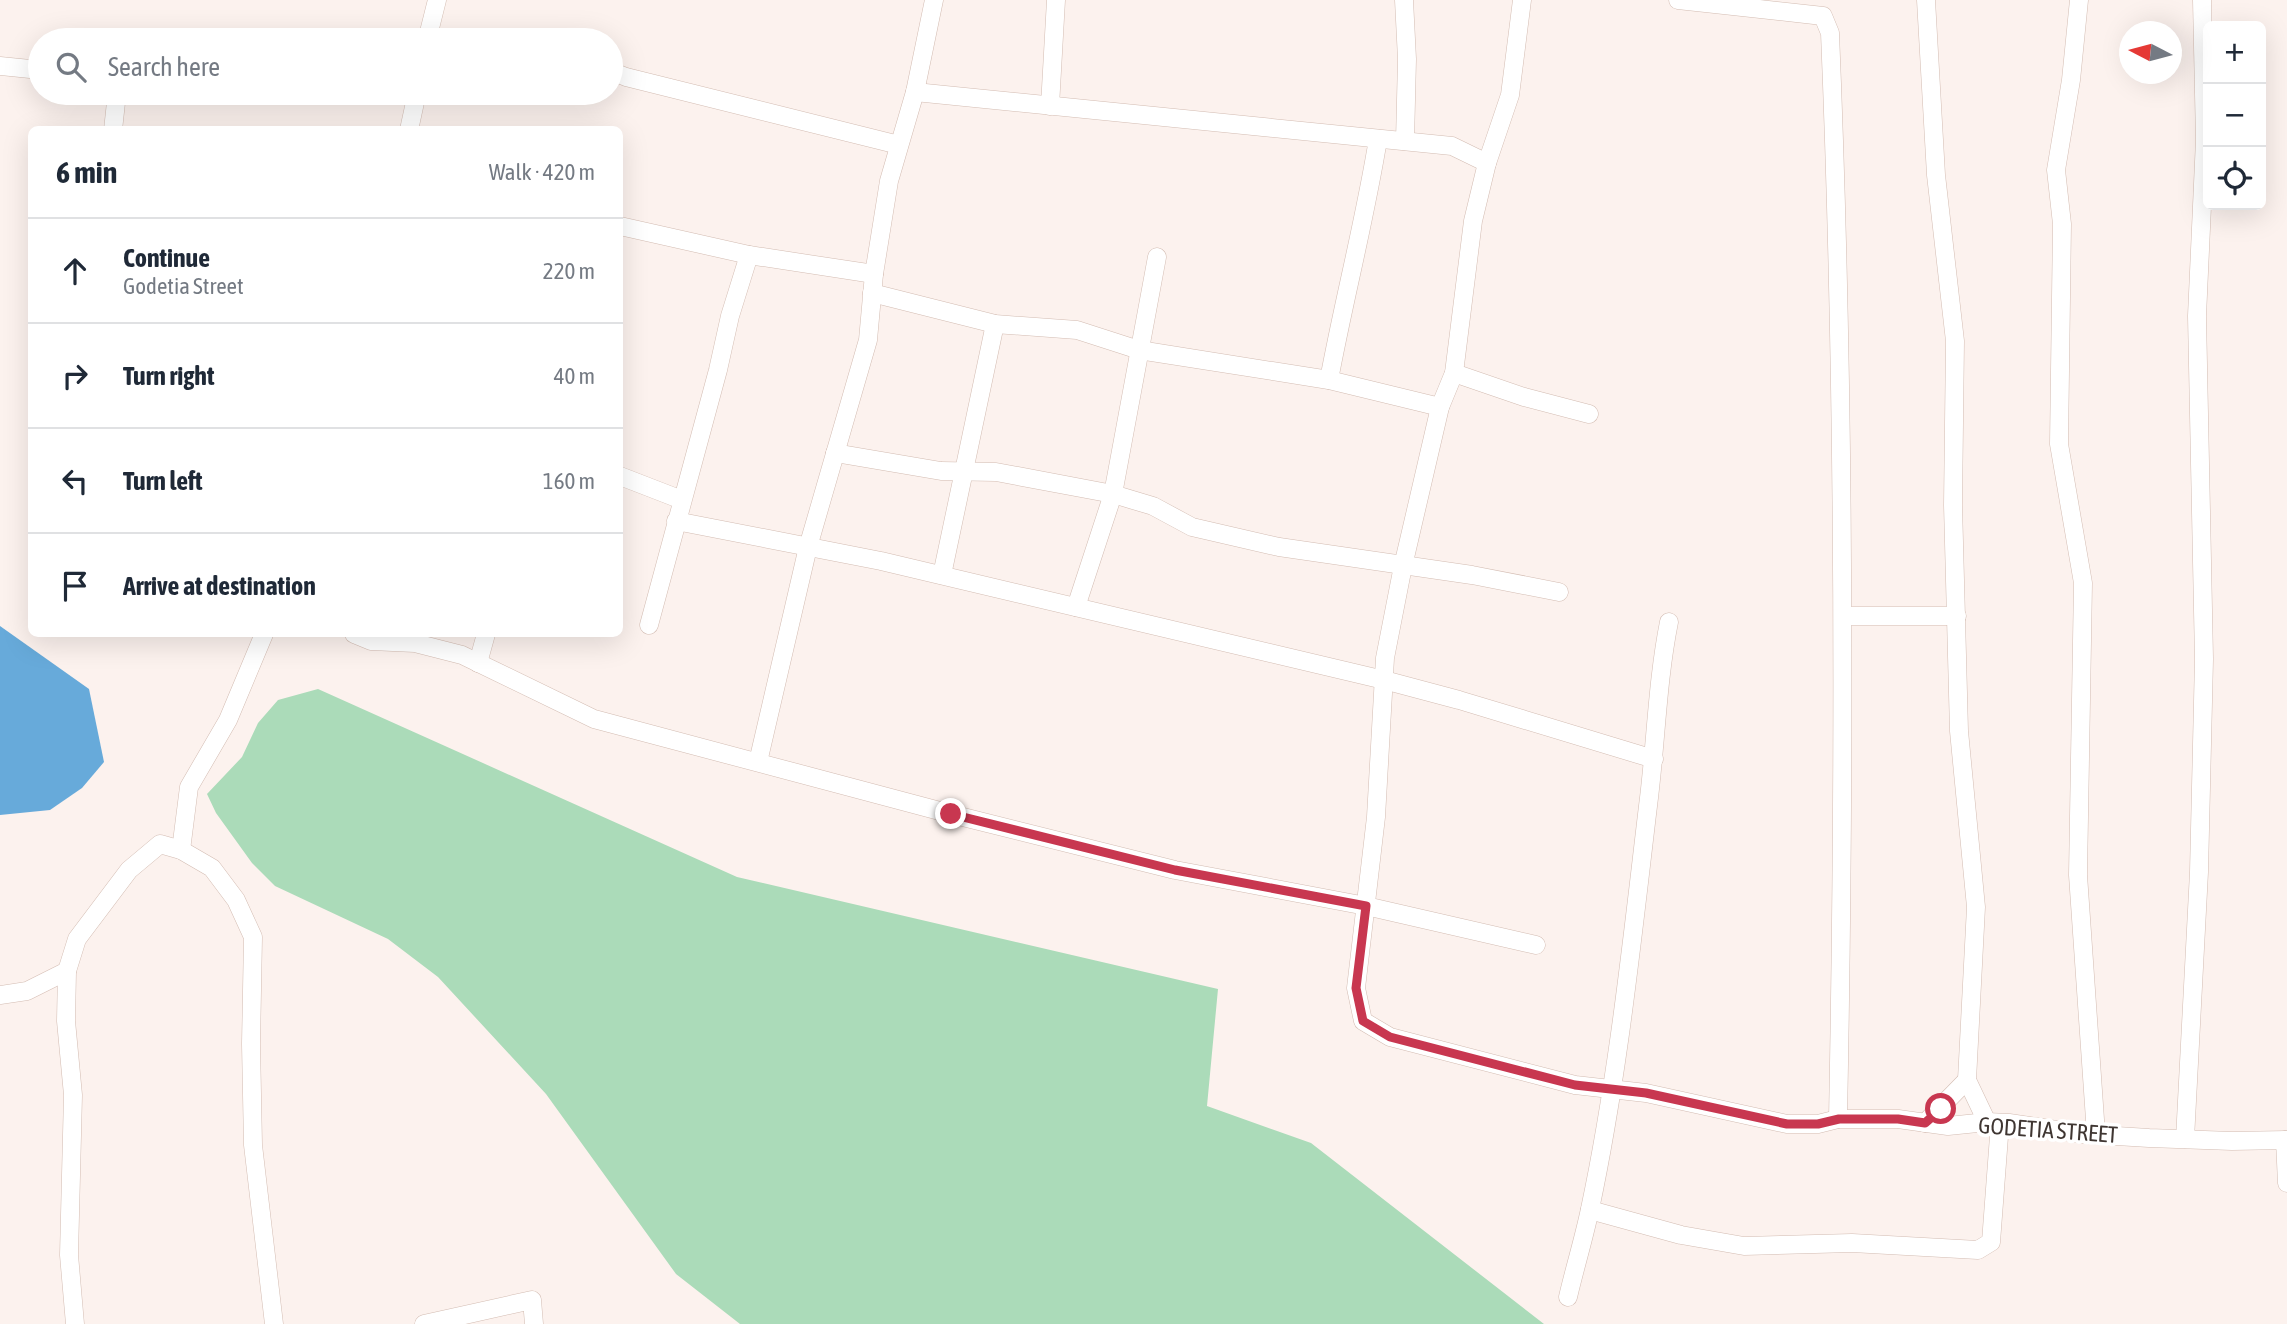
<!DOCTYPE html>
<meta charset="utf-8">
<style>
body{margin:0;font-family:"Asap Condensed",sans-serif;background:#f6f6f7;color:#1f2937}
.controls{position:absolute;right:21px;top:21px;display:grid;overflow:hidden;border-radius:10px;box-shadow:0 7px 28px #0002}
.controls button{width:63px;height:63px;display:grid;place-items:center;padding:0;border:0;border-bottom:2px solid #e0e1e3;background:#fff;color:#1f2937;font:35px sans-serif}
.compass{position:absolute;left:2119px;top:21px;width:63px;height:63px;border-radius:50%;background:#fff;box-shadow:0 7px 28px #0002;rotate:276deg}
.stop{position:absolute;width:21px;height:21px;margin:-16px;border:5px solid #c83750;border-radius:50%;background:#fff}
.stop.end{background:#c83750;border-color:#fff;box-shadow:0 2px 7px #0008}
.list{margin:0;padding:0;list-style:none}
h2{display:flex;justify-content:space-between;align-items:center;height:91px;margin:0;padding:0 28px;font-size:30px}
h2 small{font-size:23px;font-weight:400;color:#747a83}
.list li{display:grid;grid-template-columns:46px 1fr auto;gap:21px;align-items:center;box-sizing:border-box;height:105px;padding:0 28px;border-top:2px solid #e0e1e3}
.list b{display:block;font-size:26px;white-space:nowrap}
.list p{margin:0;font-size:23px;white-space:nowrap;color:#747a83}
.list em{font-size:23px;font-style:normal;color:#747a83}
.icon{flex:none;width:38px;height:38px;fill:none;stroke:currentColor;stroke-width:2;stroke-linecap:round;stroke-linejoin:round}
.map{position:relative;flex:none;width:2287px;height:1324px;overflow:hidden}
.search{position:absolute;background:#fff;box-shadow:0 7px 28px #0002;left:28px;top:28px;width:595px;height:77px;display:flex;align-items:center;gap:18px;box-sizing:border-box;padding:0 24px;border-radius:38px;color:#747a83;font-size:26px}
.panel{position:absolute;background:#fff;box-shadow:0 7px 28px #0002;left:28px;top:126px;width:595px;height:511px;border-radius:10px}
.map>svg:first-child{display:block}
</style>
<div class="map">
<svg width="2287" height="1324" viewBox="0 0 2287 1324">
<rect width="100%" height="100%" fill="#fcf2ee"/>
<path fill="#abdbb9" d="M318,689l419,188 481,112 -11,117 104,37 233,181h-804l-64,-50 -130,-180 -108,-117 -50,-38 -113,-53 -23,-23 -36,-50 -9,-19 35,-37 16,-34 20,-23z"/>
<path fill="#67aada" d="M0,626l89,63 15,73 -22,26 -32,22 -50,5z"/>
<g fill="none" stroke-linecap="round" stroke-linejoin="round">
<g stroke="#d3bcb2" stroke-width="19">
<g id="street">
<path d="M1404,0l3,59 -2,82"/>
<path d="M1522,0l-12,95 -23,68 -14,58 -19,152 -14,34 -37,159 -18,92 -9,159 -20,171 7,33 27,16 185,48 71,8 141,31h31l20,-5h60l50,7 39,-4 22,1 75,11 65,4 83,3 55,-1"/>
<path d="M1678,0l145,16 7,17c15,362 15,724 8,1086"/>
<path d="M1926,0l10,175 19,166 -2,164 6,226 17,176 -9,173 20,42"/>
<path d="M2079,0l-8,80 -15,90 6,54 -3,220 24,139 -5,292 18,259"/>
<path d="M427,40l10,-40"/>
<path d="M0,66l40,4"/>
<path d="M611,71l15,6 273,68"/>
<path d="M915,92l537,54 35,17"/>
<path d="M376,93l40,2"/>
<path d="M1050,106l6,-106"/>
<path d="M113,130l4,-37"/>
<path d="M409,130l8,-37"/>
<path d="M620,226l129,29 125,19"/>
<path d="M872,293l123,31 82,6 62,20 190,30 111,27"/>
<path d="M1454,373l70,24 65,17"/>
<path d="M1329,380c15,-81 36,-160 49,-241"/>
<path d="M835,453l106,18 55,1 117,22 40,12 39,21 87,20 193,28 87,17"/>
<path d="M620,476l62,24"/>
<path d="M676,521l205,40 503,119 75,20 195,59"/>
<path d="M942,575l53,-251"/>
<path d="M1076,607l37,-113 44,-237"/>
<path d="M1844,616h113"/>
<path d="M649,625l69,-255 12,-54 19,-61"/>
<path d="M354,634l17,7 44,2 47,12 132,64 357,95 224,56 191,36 170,39"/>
<path d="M478,663l8,-29"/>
<path d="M758,762l50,-215 60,-207 6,-66 15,-93 26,-89 19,-92"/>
<path d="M181,850l8,-63 39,-67 36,-86"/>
<path d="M0,995l27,-4 40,-20"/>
<path d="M1925,1123l42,-43"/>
<path d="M2185,1139l14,-267 5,-213 -7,-343 8,-176 -3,-140"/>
<path d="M2285,1140l2,43"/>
<path d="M1590,1210l91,25 63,11 108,-3 126,7 13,-8 9,-119"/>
<path d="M1568,1297c7,-30 16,-59 22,-88 28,-132 42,-269 58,-403 8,-62 9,-124 21,-184"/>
<path d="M75,1324l-6,-69 4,-160 -7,-74 1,-50 10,-32 52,-69 31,-26 21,6 31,18 24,32 17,37 -2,107 2,101 21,179"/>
<path d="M424,1324l108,-24 2,24"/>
</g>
</g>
<use href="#street" stroke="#fff" stroke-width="18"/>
</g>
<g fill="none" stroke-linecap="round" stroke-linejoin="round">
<path stroke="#c83750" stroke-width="9" d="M951,814l224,56 191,36 -10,82 7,33 27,16 185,48 71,8 141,31h31l21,-5h59l27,4 16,-14"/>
</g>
<g text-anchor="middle" stroke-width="7" stroke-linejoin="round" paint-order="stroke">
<g font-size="23" fill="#3f3632" stroke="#fff">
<text transform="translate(2048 1130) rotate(4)" y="8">GODETIA STREET</text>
</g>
</g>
</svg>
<div class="controls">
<button>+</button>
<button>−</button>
<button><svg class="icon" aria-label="locate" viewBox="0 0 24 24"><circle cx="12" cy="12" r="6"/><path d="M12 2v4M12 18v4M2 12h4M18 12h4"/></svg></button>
</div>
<svg class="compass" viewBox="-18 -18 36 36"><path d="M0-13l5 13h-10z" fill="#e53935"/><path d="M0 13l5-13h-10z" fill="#747a83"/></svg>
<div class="stop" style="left:1941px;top:1109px"></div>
<div class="stop end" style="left:951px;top:814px"></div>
<div class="search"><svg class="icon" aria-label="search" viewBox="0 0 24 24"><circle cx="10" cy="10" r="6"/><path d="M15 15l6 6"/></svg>Search here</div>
<section class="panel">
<h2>6 min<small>Walk · 420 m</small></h2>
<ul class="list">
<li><svg class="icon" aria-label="ahead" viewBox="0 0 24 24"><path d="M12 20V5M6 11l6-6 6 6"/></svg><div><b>Continue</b><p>Godetia Street</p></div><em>220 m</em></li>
<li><svg class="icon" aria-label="right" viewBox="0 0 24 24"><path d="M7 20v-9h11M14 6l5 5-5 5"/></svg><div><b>Turn right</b></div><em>40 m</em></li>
<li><svg class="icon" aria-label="left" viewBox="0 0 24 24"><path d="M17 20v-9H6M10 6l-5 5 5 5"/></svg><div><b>Turn left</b></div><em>160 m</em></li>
<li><svg class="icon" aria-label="arrive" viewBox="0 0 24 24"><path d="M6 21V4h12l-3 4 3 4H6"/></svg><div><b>Arrive at destination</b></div></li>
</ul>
</section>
</div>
